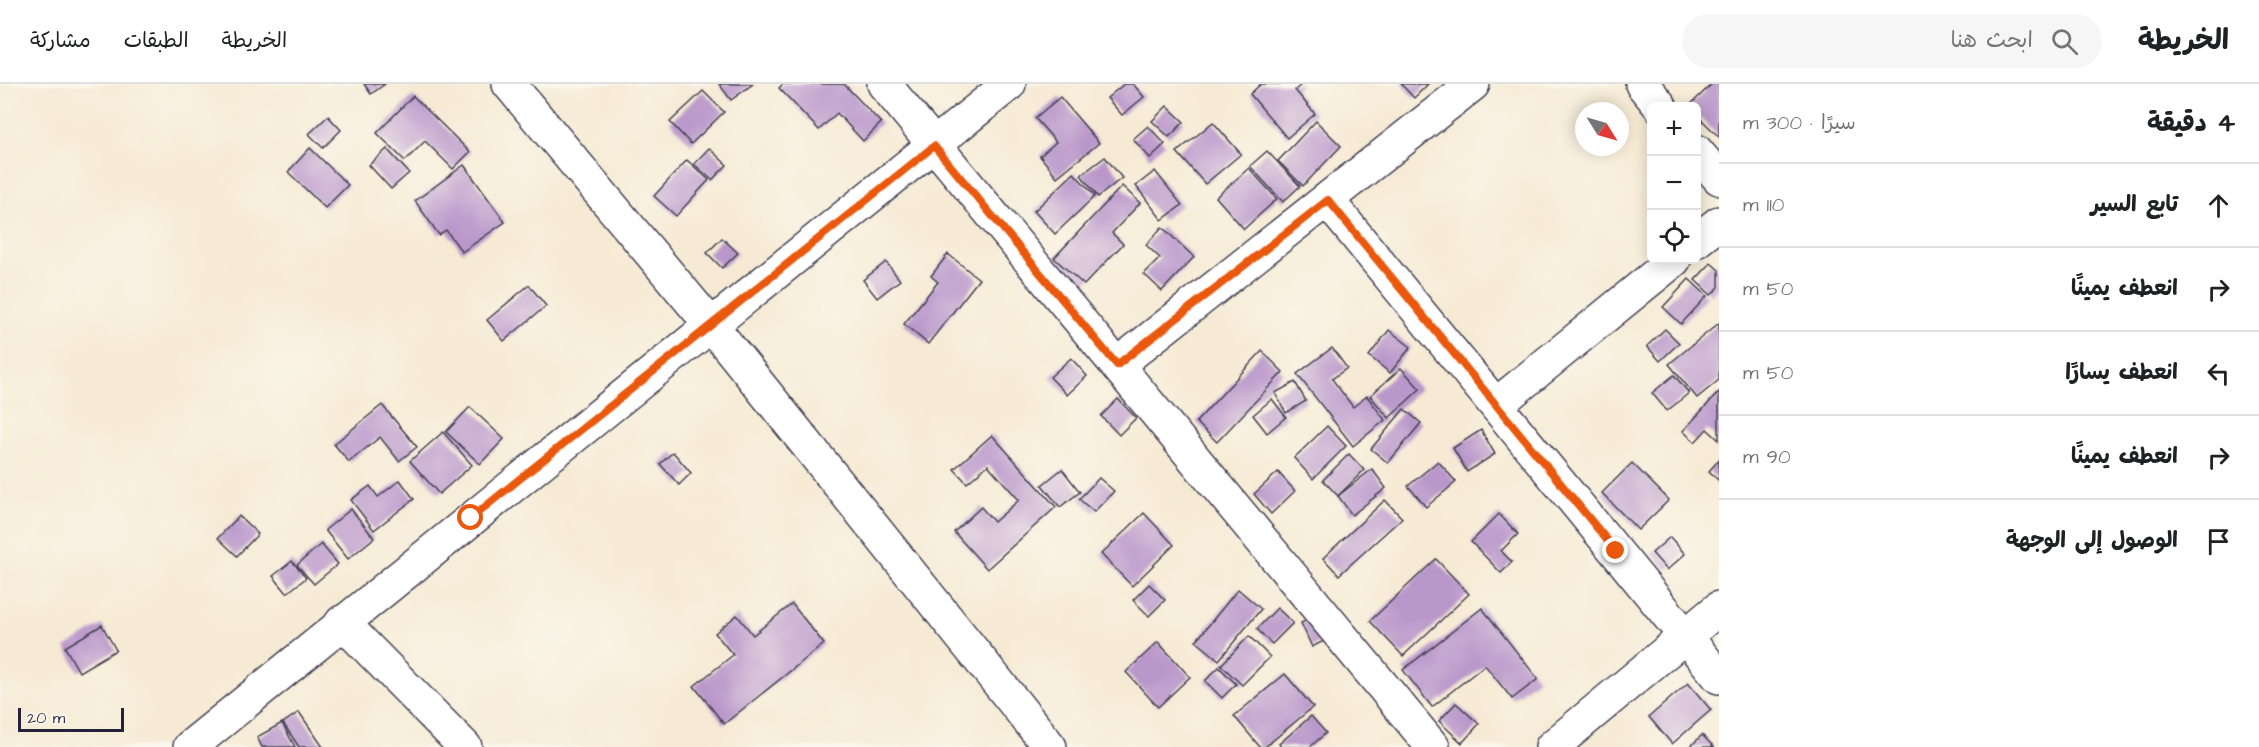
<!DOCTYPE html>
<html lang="ar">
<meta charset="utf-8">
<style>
body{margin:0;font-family:"Architects Daughter","Playpen Sans Arabic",sans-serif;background:#f6f6f6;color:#202124;direction:rtl}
.controls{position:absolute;right:18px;top:18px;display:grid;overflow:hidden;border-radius:9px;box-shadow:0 3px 15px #0003}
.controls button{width:54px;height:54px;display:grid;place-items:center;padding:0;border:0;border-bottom:2px solid #e0e0e0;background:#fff;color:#202124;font:30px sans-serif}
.compass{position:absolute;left:1575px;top:18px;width:54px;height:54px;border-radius:50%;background:#fff;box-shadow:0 3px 15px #0003;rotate:127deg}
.scale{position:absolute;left:18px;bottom:15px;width:106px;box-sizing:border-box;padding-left:6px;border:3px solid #22223b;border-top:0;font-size:16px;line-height:21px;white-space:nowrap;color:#22223b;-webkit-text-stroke:4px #fbf7ec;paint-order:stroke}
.stop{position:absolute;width:18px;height:18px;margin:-14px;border:4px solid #ea580c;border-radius:50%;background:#fff}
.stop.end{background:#ea580c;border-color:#fff;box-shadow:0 2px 6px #0008}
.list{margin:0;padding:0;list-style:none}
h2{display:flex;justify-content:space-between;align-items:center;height:78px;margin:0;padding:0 24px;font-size:26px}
h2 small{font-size:20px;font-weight:400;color:#757577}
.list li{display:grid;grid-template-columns:39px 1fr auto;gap:18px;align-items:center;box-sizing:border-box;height:84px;padding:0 24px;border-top:2px solid #e0e0e0}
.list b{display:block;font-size:22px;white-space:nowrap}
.list em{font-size:20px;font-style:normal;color:#757577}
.icon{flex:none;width:33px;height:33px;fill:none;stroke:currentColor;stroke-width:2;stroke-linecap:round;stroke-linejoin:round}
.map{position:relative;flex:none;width:1719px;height:663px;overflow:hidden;direction:ltr}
header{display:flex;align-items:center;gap:36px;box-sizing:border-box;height:84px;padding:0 30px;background:#fff;border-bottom:2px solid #e0e0e0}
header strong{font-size:28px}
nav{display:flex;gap:33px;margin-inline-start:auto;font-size:21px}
.search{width:420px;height:54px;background:#f6f6f6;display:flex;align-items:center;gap:15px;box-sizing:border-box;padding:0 21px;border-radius:33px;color:#757577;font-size:22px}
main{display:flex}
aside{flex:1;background:#fff}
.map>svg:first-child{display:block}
</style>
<header>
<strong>الخريطة</strong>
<div class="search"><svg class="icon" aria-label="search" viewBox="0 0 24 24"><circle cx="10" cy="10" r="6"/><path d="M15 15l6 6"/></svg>ابحث هنا</div>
<nav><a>الخريطة</a><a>الطبقات</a><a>مشاركة</a></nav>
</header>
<main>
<aside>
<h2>4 دقيقة<small>سيرًا · 300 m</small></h2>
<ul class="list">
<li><svg class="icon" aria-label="ahead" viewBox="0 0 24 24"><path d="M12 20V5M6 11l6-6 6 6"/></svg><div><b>تابع السير</b></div><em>110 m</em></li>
<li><svg class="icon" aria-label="right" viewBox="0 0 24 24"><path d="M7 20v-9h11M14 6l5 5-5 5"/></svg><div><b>انعطف يمينًا</b></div><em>50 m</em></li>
<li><svg class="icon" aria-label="left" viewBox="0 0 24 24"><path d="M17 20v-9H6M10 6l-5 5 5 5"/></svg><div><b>انعطف يسارًا</b></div><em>50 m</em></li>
<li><svg class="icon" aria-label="right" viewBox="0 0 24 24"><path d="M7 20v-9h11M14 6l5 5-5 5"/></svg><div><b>انعطف يمينًا</b></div><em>90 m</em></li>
<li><svg class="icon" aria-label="arrive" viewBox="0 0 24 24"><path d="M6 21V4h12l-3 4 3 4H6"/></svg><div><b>الوصول إلى الوجهة</b></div></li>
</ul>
</aside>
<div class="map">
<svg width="1719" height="663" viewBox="0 0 1719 663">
<rect width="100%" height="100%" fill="#fbf7ec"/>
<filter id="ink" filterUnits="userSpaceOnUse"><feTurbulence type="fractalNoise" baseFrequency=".0167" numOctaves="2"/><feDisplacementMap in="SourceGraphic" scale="12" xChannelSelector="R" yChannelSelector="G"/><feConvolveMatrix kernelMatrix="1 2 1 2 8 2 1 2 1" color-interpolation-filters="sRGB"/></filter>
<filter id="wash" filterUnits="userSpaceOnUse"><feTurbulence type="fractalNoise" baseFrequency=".008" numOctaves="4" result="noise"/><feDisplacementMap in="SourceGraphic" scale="24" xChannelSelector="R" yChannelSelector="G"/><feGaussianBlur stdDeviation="1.35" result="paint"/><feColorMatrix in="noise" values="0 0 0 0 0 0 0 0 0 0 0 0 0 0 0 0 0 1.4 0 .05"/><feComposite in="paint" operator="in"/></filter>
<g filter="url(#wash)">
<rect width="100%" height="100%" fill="#f6ead4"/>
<g id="blocks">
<g fill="#ba97cb">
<path d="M364,0h21l-14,10z"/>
<path d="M719,0h34l-22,16z"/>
<path d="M783,0h61l37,39 -18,18 -26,-28 -18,17 -40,-42z"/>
<path d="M1124,0h9l11,13 -22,18 -15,-17z"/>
<path d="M1261,0h41l-7,6 20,24 -28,24 -37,-44z"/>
<path d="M1401,0h27l-14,14z"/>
<path d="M1712,0h7v53l-23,-23v-8h-7z"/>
<path d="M703,7l21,21 -33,32 -21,-22z"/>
<path d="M413,12l57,56 -17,17 -28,-28 -20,20 -28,-28z"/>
<path d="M1060,13l39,46 -42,34 -17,-21 16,-14 -21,-24z"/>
<path d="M1167,22l17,16 -15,15 -17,-16z"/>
<path d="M328,32l13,14 -18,18 -14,-14z"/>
<path d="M1316,37l25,25 -38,40 -25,-25z"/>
<path d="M1213,38l28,32 -36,30 -28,-32z"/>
<path d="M1148,42l17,18 -15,14 -17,-19z"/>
<path d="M310,64l38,37 -23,23 -37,-36z"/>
<path d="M709,64l18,17 -15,15 -18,-16z"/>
<path d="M387,65l22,24 -18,16 -22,-24z"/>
<path d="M1267,67l33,35 -17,16 -33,-36z"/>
<path d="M1105,73l17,21 -24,19 -17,-22z"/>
<path d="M687,76l22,20 -33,36 -22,-20z"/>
<path d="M464,81l41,57 -43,30 -16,-22 -7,5 -24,-34z"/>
<path d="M1249,84l28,31 -33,30 -28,-32z"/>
<path d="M1155,87l27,34 -20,15 -26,-34z"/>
<path d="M1074,89l21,23 -40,38 -21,-23z"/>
<path d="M1122,102l18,17 -28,30 11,11 -39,41 -30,-27z"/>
<path d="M1162,143l32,30 -32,34 -18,-17 16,-16 -14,-13z"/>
<path d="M722,154l16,15 -16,15 -15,-15z"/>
<path d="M948,170l31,25 -51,65 -24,-20 34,-42 -7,-6z"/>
<path d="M886,178l14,18 -23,18 -14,-18z"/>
<path d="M1711,179l8,7v17l-8,8 -16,-15z"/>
<path d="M1689,195l18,17 -26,28 -18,-17z"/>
<path d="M529,201l17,21 -42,35 -17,-21z"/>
<path d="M1719,239v57l-22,18 -28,-34z"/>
<path d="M1665,245l14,14 -19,18 -13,-15z"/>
<path d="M1389,246l22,17 -21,26 -21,-17z"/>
<path d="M1332,264l15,20 -15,11 21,28 14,-11 18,24 -32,26 -56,-72z"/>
<path d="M1262,267l21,21 -66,70 -21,-20z"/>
<path d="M1071,274l16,18 -20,19 -17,-18z"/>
<path d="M1401,284l19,21 -31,29 -19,-22z"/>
<path d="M1674,291l15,18 -22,18 -15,-18z"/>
<path d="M1295,298l11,19 -20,12 -11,-20z"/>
<path d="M1719,308v48l-12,-11 -12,13 -12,-11z"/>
<path d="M1118,315l18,19 -17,17 -18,-19z"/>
<path d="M1272,315l14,18 -19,16 -14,-18z"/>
<path d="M382,321l35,42 -18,14 -19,-24 -31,25 -15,-18z"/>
<path d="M470,323l34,32 -24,25 -34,-32z"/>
<path d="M1404,325l17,14 -33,40 -17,-14z"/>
<path d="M1327,342l19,20 -33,33 -19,-21z"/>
<path d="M1481,346l14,24 -28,18 -14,-24z"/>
<path d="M443,348l29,33 -33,29 -29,-33z"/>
<path d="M992,351l64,72 -69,62 -33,-37 27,-25 13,15 25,-22 -31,-35 -21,18 -13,-14z"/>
<path d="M673,368l18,21 -12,12 -19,-21z"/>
<path d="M1349,370l15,16 -26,26 -15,-16z"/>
<path d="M1719,376v21l-10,-10z"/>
<path d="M1438,377l18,21 -30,25 -18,-21z"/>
<path d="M1632,379l37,37 -31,30 -36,-37z"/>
<path d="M1062,385l18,23 -20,15 -18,-22z"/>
<path d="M1372,385l14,19 -34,27 -14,-19z"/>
<path d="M1278,388l17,19 -24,23 -17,-20z"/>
<path d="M1099,394l15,13 -20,21 -15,-13z"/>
<path d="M400,396l14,19 -40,31 -23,-30 19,-14 8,11z"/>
<path d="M1385,416l17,18 -63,57 -16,-17z"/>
<path d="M351,425l23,29 -26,21 -23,-29z"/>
<path d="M1144,429l30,32 -42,41 -31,-32z"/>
<path d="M1499,430l19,20 -17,17 11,11 -11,11 -30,-31z"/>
<path d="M239,432l19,18 -21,22 -19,-18z"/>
<path d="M1670,453l15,17 -18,16 -15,-17z"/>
<path d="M321,460l17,20 -24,20 -17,-19z"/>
<path d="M1436,475l33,35 -66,62 -33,-35z"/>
<path d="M292,477l14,17 -19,15 -14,-17z"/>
<path d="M1149,500l16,16 -16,16 -16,-16z"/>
<path d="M1238,505l23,20 -42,51 -23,-19z"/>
<path d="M792,520l32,40 -100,80 -30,-38 39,-31 -18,-22 22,-18 16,20z"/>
<path d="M1277,524l16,15 -21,21 -15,-15z"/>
<path d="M1482,524l56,71 -26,20 -27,-34 -53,42 -29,-37z"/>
<path d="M1315,532l11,24 -14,7 -11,-24z"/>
<path d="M102,541l14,25 -37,22 -14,-25z"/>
<path d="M1249,552l21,21 -28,28 -21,-20z"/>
<path d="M1158,558l32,35 -32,30 -32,-35z"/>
<path d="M1219,583l17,17 -14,14 -17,-17z"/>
<path d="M1285,590l28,33 -48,40h-5l-26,-31z"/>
<path d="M1688,599l23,27 -39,34 -23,-27z"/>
<path d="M1456,619l23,21 -17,19 -23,-22z"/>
<path d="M299,628l24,35h-24l-16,-24z"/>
<path d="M1311,632l15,17 -16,14h-29l-2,-3z"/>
<path d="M282,639l13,24h-33l-5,-10z"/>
<path d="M1702,651l12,12h-24z"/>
</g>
</g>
</g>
<g filter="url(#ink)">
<use href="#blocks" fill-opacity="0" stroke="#424052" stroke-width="1.5"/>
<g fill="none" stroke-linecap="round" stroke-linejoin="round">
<g stroke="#424052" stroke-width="36">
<g id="minor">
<path d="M509,0l202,241 339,422"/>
<path d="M884,0l549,663"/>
<path d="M1642,0l18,22"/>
<path d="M1696,67l23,27"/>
<path d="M1327,116l392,477"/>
<path d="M1696,157l23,-18"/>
<path d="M1117,281l356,-281"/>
<path d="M1496,321l178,-145"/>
<path d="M342,538l123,125"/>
<path d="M190,663l819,-663"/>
<path d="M1552,663l167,-139"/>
</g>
</g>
<use href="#minor" stroke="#fff" stroke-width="33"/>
</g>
</g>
<g fill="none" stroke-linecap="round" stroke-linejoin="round" filter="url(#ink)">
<path stroke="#ea580c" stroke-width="8" d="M471,434l463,-372 183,219 211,-165 288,351"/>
</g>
</svg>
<div class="controls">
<button>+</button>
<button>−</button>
<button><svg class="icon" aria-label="locate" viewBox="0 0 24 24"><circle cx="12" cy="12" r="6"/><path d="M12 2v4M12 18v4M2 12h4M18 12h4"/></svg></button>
</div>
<svg class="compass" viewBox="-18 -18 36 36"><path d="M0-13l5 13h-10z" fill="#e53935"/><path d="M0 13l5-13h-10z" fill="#757577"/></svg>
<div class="scale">20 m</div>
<div class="stop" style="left:471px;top:434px"></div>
<div class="stop end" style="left:1616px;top:467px"></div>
</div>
</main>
